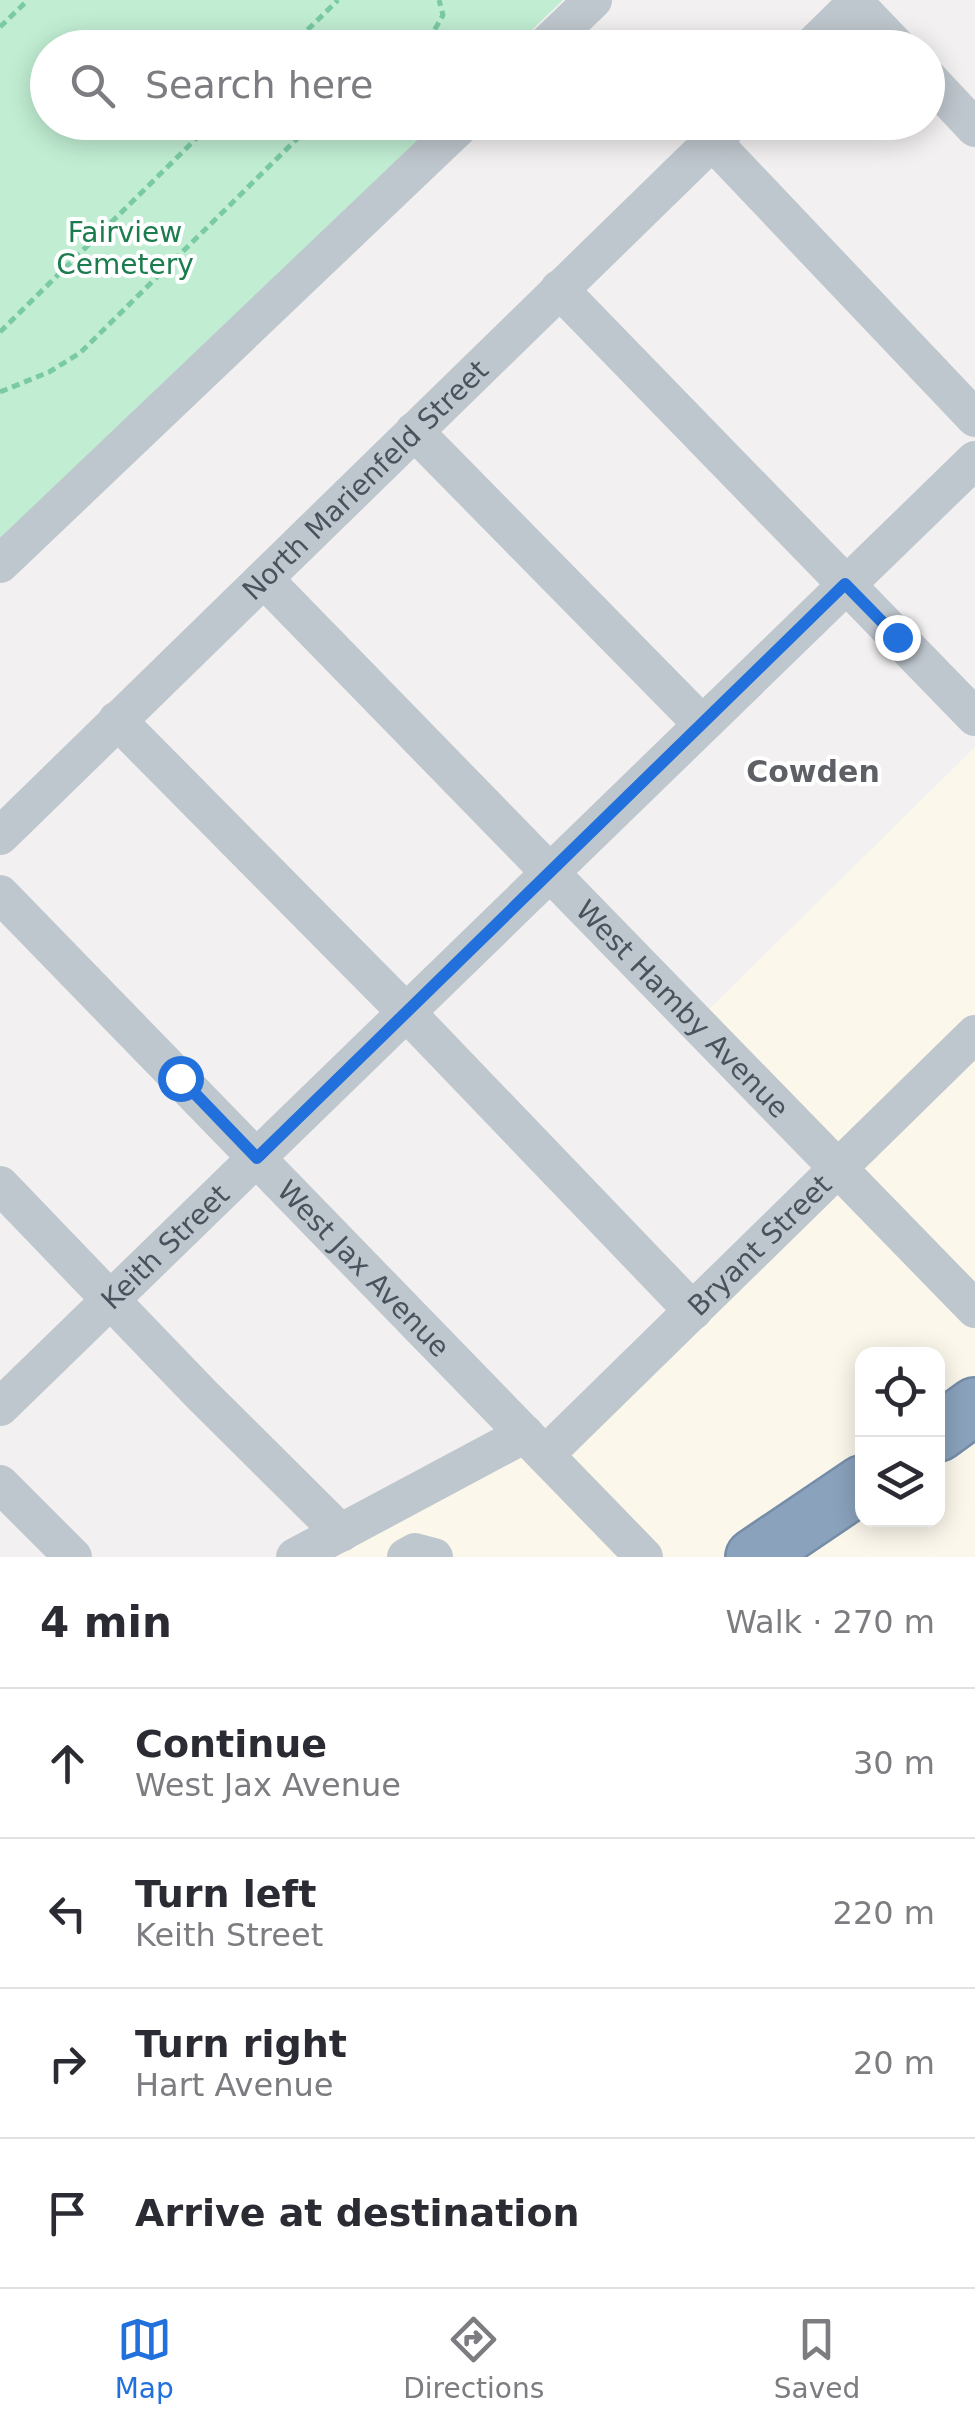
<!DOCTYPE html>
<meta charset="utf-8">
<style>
body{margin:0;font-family:"DejaVu Sans",sans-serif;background:#f2f2f3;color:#2b2b33}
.controls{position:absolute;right:30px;bottom:30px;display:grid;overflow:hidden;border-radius:20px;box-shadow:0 5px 25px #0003}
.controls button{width:90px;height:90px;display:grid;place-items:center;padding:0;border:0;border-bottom:2px solid #e1e1e2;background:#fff;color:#2b2b33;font:50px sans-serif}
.stop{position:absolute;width:30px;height:30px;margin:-22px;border:8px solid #2170db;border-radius:50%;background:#fff}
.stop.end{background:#2170db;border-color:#fff;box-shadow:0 2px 10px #0008}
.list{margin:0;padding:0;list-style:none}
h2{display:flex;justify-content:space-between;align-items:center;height:130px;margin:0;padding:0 40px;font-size:42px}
h2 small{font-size:32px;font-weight:400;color:#7c7c81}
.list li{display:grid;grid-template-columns:65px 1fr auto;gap:30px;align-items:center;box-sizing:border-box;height:150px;padding:0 40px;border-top:2px solid #e1e1e2}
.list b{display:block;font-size:38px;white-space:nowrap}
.list p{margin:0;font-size:32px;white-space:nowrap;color:#7c7c81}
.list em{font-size:32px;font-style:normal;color:#7c7c81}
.icon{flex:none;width:55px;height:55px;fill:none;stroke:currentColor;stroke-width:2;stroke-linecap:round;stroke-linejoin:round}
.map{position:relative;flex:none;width:975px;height:1557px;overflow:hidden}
.search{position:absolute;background:#fff;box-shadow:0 5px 25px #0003;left:30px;right:30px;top:30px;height:110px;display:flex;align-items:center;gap:25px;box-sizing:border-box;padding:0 35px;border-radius:55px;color:#7c7c81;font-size:38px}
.sheet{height:730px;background:#fff}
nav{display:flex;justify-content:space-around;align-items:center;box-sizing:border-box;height:140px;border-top:2px solid #e1e1e2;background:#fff;font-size:28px;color:#7c7c81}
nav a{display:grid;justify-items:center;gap:5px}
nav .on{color:#2170db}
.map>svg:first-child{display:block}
</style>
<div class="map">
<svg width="975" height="1557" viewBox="0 0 975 1557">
<rect width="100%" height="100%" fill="#f2f0f0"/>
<path fill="#fbf7eb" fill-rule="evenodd" d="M975,747v810h-664l277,-145 248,-244 -140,-146zM862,1354h76v166h-76z"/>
<path fill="#c1eed3" d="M0,0h563l-49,47 -466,1v74l389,1 -437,421z"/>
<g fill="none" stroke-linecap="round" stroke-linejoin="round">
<g stroke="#758da8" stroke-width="60">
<g id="highway">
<path d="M938,1433l37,-27"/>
<path d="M754,1557l108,-73"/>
</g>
</g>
<g stroke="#7acaa4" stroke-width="5" stroke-dasharray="8 5" stroke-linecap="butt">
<path d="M0,27l28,-27"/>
<path d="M289,48l49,-48"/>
<path d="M417,48l14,-12 12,-21 -4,-15"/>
<path d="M0,332l213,-210"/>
<path d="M0,392l49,-20 31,-19 234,-231"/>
</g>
<g stroke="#bfc7ce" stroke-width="38">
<path d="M852,0l46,48"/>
<path d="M543,48l50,-48"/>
<path d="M810,48l49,-48"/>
<path d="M928,78l47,50"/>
<path d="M712,141l263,277"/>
<path d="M559,289l416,428"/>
<path d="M414,431l288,293"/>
<path d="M0,564l464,-442"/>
<path id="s1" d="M264,579l711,730"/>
<path d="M117,720l289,292 287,299"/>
<path id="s2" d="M0,836l732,-714"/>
<path id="s3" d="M0,894l644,663"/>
<path d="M0,1185l201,209 140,139"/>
<path id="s4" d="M0,1407l975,-947"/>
<path id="s5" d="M545,1455l430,-421"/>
<path d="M0,1484l73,73"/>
<path d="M295,1557l230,-123"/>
<path d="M406,1557l9,-5 19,5"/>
</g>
<use href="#highway" stroke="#8aa2bc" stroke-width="55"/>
</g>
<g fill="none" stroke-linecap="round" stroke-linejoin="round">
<path stroke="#2170db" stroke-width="12" d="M180,1078l77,80 588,-574 52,53"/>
</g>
<g text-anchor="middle" stroke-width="8" stroke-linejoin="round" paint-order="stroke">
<g font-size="28" fill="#1b7c4d" stroke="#fff">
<text x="125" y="242">Fairview<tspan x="125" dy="32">Cemetery</tspan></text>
</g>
<g font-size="28" fill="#49535d" stroke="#fff">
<text dy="10" stroke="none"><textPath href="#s2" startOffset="510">North Marienfeld Street</textPath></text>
<text dy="10" stroke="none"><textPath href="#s1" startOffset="600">West Hamby Avenue</textPath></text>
<text dy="10" stroke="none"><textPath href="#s5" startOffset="300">Bryant Street</textPath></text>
<text dy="10" stroke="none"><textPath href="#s4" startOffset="230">Keith Street</textPath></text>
<text dy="10" stroke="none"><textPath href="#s3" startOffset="522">West Jax Avenue</textPath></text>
</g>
<g font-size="30" font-weight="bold" fill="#5d6065" stroke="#fff">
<text x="813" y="782">Cowden</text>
</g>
</g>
</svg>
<div class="controls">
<button><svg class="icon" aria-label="locate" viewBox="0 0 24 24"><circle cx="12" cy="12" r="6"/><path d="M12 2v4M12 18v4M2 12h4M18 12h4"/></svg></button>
<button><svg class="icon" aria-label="layers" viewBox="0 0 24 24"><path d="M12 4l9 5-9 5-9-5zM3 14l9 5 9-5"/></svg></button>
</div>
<div class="stop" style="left:180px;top:1078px"></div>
<div class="stop end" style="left:897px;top:637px"></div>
<div class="search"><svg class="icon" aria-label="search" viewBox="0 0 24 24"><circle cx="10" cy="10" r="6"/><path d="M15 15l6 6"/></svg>Search here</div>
</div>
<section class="sheet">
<h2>4 min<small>Walk · 270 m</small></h2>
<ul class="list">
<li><svg class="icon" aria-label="ahead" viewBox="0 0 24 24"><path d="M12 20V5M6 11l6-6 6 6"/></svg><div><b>Continue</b><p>West Jax Avenue</p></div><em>30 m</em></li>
<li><svg class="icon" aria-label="left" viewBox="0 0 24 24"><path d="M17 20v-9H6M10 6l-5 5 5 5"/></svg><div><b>Turn left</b><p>Keith Street</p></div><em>220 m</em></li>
<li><svg class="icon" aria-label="right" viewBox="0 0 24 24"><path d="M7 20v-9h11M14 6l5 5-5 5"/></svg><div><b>Turn right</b><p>Hart Avenue</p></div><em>20 m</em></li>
<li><svg class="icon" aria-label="arrive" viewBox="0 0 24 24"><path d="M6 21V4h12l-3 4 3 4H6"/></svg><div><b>Arrive at destination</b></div></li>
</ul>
</section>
<nav>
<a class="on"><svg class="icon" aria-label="map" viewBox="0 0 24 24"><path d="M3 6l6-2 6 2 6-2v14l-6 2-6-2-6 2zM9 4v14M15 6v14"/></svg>Map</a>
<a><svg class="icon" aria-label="directions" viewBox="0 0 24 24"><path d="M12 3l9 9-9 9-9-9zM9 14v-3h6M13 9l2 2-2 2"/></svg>Directions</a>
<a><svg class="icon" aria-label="saved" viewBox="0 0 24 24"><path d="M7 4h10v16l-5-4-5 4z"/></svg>Saved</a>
</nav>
